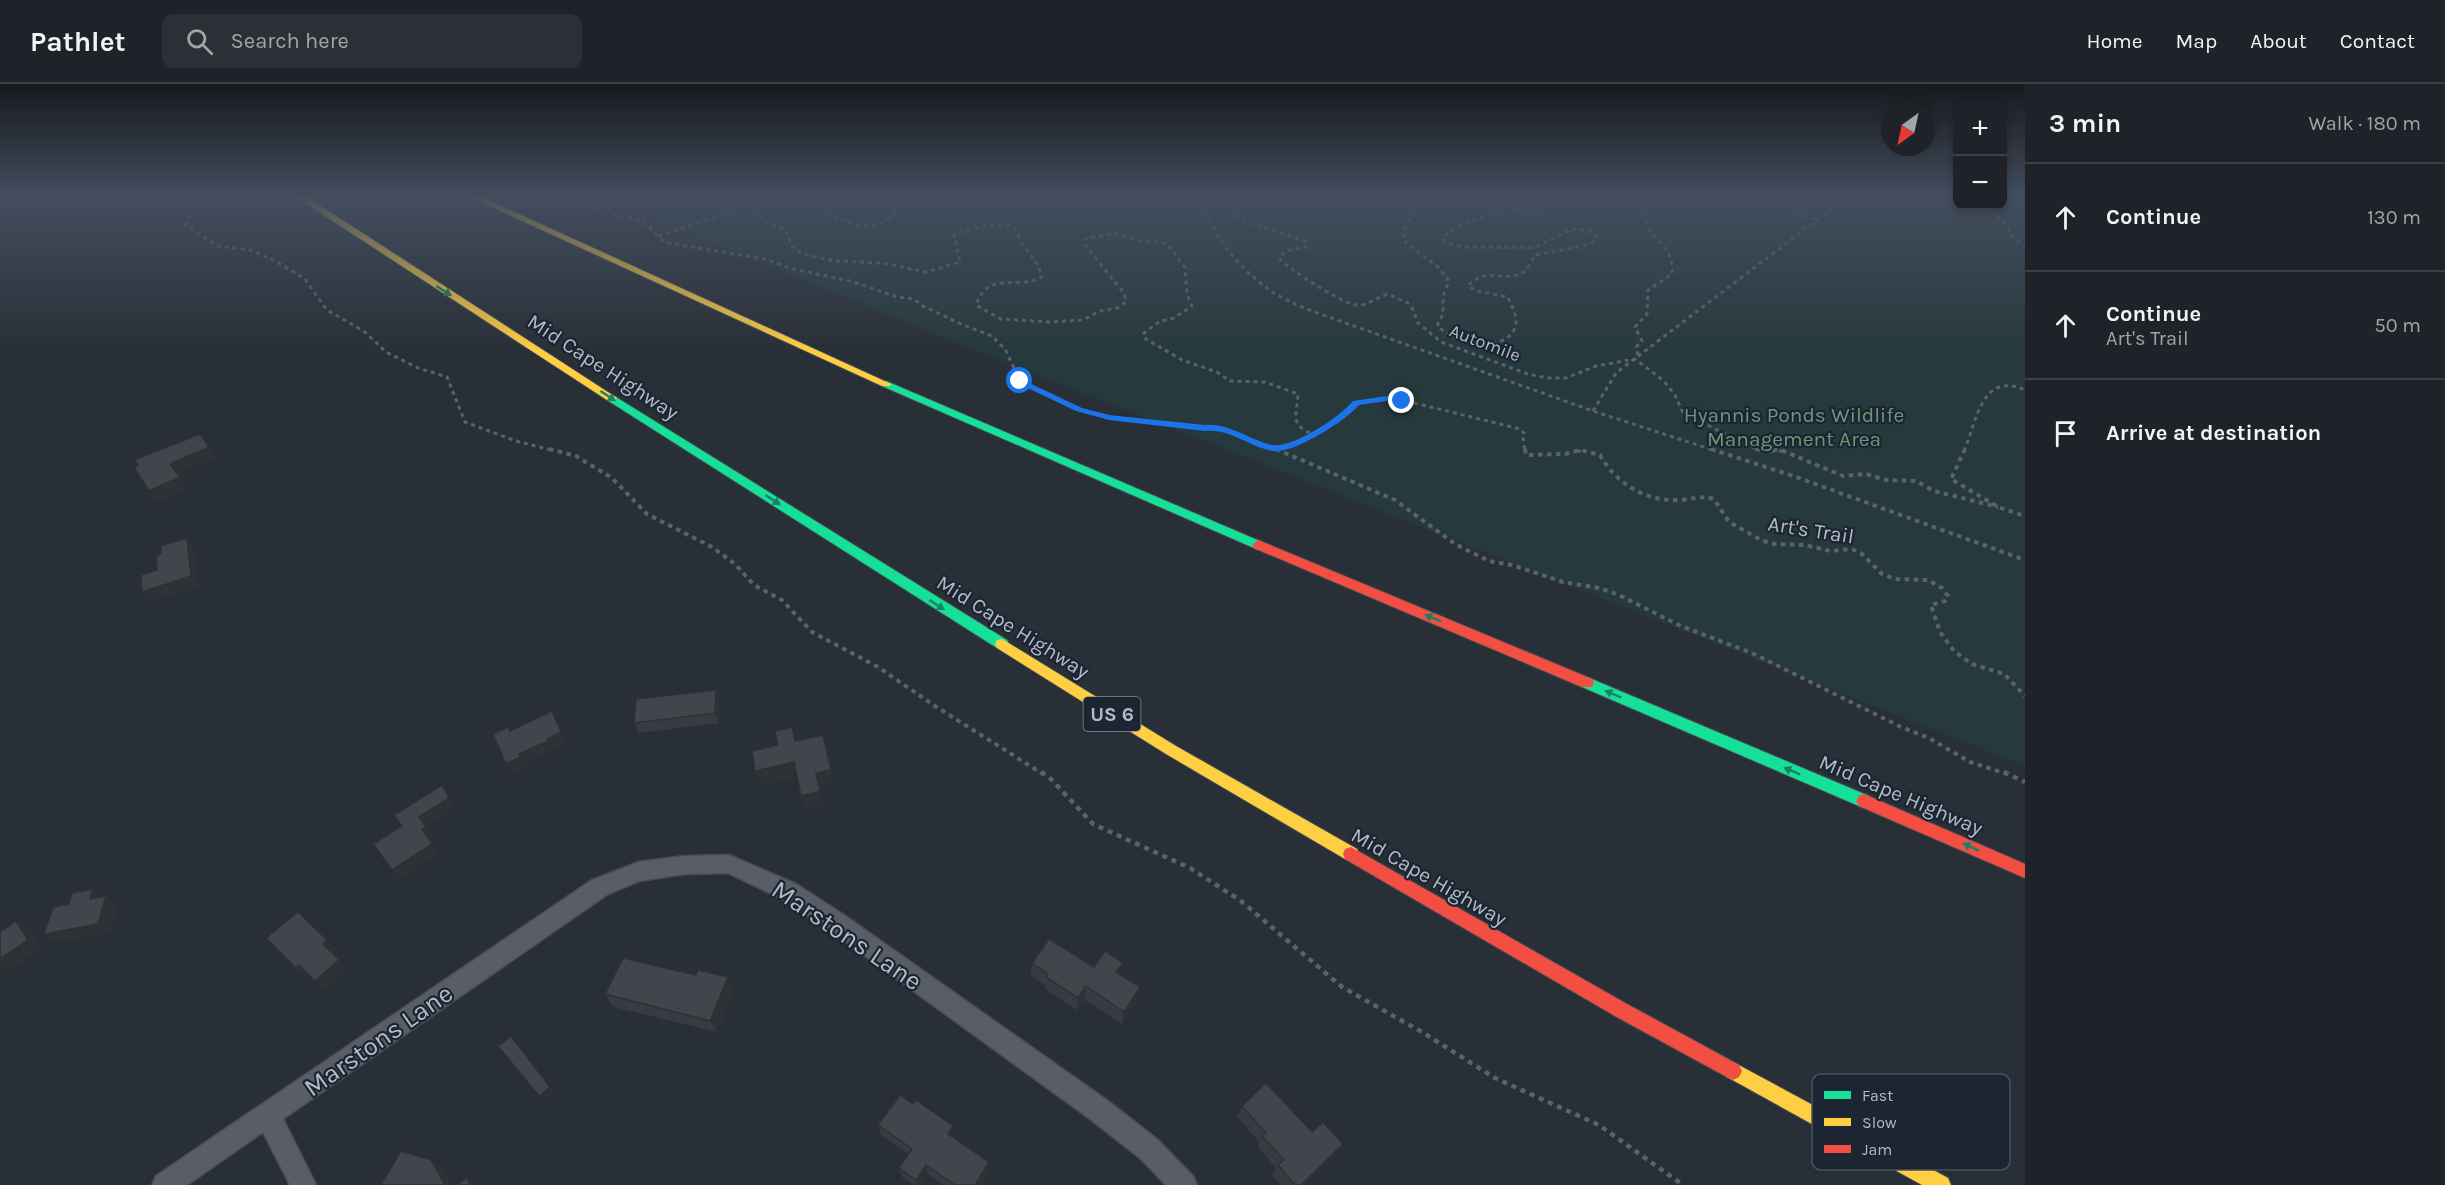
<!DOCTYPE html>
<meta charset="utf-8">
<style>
body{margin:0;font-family:Karla,sans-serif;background:#2c2f35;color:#f1f3f6}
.controls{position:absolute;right:18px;top:18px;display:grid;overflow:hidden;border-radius:12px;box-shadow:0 3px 9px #0003}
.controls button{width:54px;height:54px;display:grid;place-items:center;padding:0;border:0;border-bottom:2px solid #3c4046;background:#1f2329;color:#f1f3f6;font:30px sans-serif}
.compass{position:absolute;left:1881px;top:18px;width:54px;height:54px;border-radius:50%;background:#1f2329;box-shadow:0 3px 9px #0003;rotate:213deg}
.stop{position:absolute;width:18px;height:18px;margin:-14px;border:4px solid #1a73e8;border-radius:50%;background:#fff}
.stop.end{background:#1a73e8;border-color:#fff;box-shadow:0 2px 6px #0008}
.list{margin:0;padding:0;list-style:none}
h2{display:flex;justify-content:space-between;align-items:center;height:78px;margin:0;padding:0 24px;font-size:26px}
h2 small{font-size:20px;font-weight:400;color:#a1a4a8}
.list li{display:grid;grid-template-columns:39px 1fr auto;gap:18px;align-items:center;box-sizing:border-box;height:108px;padding:0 24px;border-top:2px solid #3c4046}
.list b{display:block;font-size:22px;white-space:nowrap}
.list p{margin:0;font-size:20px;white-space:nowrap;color:#a1a4a8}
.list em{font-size:20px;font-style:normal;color:#a1a4a8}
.icon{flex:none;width:33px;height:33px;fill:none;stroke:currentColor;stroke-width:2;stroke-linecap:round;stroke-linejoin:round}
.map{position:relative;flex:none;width:2025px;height:1101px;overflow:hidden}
header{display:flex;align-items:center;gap:36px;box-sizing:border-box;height:84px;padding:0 30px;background:#1f2329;border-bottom:2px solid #3c4046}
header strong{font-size:28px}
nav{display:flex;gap:33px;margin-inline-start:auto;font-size:21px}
.search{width:420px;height:54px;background:#2c2f35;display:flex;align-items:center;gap:15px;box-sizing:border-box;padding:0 21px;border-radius:12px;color:#a1a4a8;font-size:22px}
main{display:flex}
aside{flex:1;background:#1f2329}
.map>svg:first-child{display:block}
</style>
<header>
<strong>Pathlet</strong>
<div class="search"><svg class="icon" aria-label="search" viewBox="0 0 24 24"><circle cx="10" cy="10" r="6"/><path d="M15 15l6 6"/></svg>Search here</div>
<nav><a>Home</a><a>Map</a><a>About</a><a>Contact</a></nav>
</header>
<main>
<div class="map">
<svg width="2025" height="1101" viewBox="0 0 2025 1101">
<rect width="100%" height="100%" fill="#292f37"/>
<path fill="#26393d" d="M607,113h1350l1,9h44l1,-9h22v569l-1033,-409 -287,-117z"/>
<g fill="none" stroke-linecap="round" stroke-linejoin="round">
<g stroke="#474b52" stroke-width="3">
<path id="street" d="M729,771l67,29 48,31 264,186 50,39 35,36 4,9h-31l-26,-27 -50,-39 -262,-190 -48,-31 -52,-25 -43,1 -46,7 -31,13 -325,225 33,66h-26l-27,-53 -76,53h-35l4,-9 436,-296 47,-18 46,-6z"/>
</g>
<g stroke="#464b53" stroke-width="2">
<g id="fast">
<path d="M886,297l376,161 2,3 -6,5 -4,-2 -372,-162 -1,-2z"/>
<path d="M611,310l396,246 2,4 -2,4h-10l-390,-248v-4z"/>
<path d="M1587,593l282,119 3,5 -3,5 -5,2 -5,-2 -277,-119 -2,-4 2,-4z"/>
</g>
</g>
<g stroke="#464b53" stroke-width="2">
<g id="slow">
<path d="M296,113h11l310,201 -2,2h-8z"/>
<path d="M470,113h12l409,187 -1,2h-8z"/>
<path d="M1002,555l174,107 181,103 2,5 -2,5 -6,2 -6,-2 -179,-105 -169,-106 -2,-4 2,-4z"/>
<path d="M1733,978l215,116 3,7h-29l-195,-108 -3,-6 3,-6z"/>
</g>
</g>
<g stroke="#464b53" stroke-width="2">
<g id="jam">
<path d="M1258,456l334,139 2,4 -2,4h-10l-328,-139 -2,-3z"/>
<path d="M1864,710l161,70v14l-166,-72 -3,-5 3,-5z"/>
<path d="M1351,763l276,157 112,61 3,6 -3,6 -6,3 -6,-3 -112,-61 -270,-157 -2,-5 2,-5z"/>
</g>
</g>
<g stroke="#5c6269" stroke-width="3" stroke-dasharray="4 4" stroke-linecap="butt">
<path d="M173,113l11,2 9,7 -7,19 31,21 34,4 24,11 29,17 23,32 38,22 21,20 32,16 29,9 18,45 51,19 39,10"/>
<path d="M589,113l3,10 5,3 38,9 12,6 17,17 100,17 29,10 61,13 43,15 17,2 7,6 40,19 31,12 13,13 15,32 59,28 30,8 120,13 11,7 39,14"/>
<path d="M744,113l24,27 18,6 5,15 11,9 34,7 46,2 44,9 34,-10 -6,-27 5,-3c12,-2 46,-13 55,-4 5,5 5,12 9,17 8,10 16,19 19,32 -27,14 -53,-8 -66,28l25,14 48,3 34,-2 17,-9 17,-3 9,-6 -2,-9 -39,-48v-6l29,-6 26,8 21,1 7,3 17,23 2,27 5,11 -18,12 -14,3 -17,13 3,5 36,21 35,12 13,9 35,1 33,12c-1,21 -9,30 14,40 17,-7 34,-15 44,-31l38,-5 126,31 5,5 -2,5 2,12"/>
<path d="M829,113l-4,12c22,22 71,26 76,-12"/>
<path d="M921,113l58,10h223"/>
<path d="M1202,113c7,37 41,76 72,96 12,7 25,13 38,18l281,100 123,40"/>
<path d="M1253,113l-16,16 3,7 66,21v6l-20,4 -7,7c8,10 64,46 77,47 11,1 21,-7 31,-11l21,9 6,8 3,11 24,20 87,32 19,4h19l30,-12 39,-7 29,22 11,14 8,18 77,38"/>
<path d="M1310,113h26"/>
<path d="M1415,113l2,12 -12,18 -1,14 34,26 11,14 -6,15v18l-6,12c9,7 17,13 28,16 20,5 57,2 50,-28 -1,-5 -5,-11 -7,-17l-31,-6 -9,-5c19,-21 38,-2 56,-14 5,-4 8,-12 11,-17l54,-10 6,-4 1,-5 -8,-6 -16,-1 -38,19 -68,-1 -20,-4 -3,-6 15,-11 40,-14 3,-4 -11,-11"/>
<path d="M1503,113l9,13 19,5 25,-12 2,-6"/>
<path d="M1760,113l57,23"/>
<path d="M1985,122l23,20 5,12 12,7"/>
<path d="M658,152l69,-22 24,-11"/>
<path d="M1638,271l-2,-8 6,-6 -7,-14 12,-13 1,-24 24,-16c3,-37 -37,-32 -24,-77"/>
<path d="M1593,327l23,-38 231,-176"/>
<path d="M1275,364l31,-9 6,-5"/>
<path d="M1577,367h6"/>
<path d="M1763,367h20"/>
<path d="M1964,367c12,-27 17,-81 61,-61"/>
</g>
<g stroke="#5c6269" stroke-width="4" stroke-dasharray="4.5 4.5" stroke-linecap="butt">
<path d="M549,365l27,7 36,22 35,36 65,33 23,17 19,21 28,15 30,32 66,35 57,39 108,68"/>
<path d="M1276,365l119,51 60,44 34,17 23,4 51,17 36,6 20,7 62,31 71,27 149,74 28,11 41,24 37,12"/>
<path d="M1525,365l1,6 39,-1 15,-4 20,5c17,30 47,47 81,45 12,-1 21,-5 33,-1l15,23 32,18 13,4 31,1 25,6 22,-2 10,5 20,20 13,5 33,1 14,8 6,8 -3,5 -14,4 9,27 14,19 18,13 32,10 21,22"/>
<path d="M1711,365l85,28 229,83"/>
<path d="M1755,365l26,1 62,26 23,-2 20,6 30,1 18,10 64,16"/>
<path d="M1965,365l-14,30 47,28 27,9"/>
</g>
<g stroke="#5c6269" stroke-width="4.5" stroke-dasharray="5 5" stroke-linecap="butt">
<path d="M1041,688l8,5 44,47 97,44 51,33 101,86 80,45 73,46 104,47 84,60"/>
<path d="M2004,688l21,10"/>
</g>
<use href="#street" fill="#595d65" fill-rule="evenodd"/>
<use href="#fast" fill="#16e098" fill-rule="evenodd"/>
<use href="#slow" fill="#ffcf43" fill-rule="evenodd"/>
<use href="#jam" fill="#f24e42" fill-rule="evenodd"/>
</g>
<g fill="#383c42">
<path d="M87,113h28l8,11 -12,11 -19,-14z"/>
<path d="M716,606l3,11v22l-80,10 -5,-10z"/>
<path d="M1032,879l62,4 26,8 17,25 -15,24 -38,-25 -7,11 -32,-21 1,-4 -15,-9z"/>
<path d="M696,891l32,2 6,13 -17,42 -104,-25 -8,-13z"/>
<path d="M1242,1022l70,26 31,12 -7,9 -32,32h-23l-9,-10 4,-7 -19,-22 2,-4 -22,-26z"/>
<path d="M878,1041l77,11 -1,2 35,24 1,10 -8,13h-39l-15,-11 -7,11h-8l-11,-8 -3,-9 9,-14 -27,-19z"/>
</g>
<g fill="#2e3136">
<path d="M116,114l7,10 -12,11 -7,-10z"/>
<path d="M209,363l7,11 -37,16 9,14 -31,14 -8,-11 21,-27z"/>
<path d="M187,454l8,11 4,38 -48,15 -9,-10z"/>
<path d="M716,606l3,11v22l-4,-10z"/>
<path d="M552,627l15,31 -15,7 -5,-10z"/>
<path d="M823,651l11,49 -14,4 4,17 -20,5 -3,-14z"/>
<path d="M548,657l5,10 -28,13 1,3 -14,6 -6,-9 13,-10z"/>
<path d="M794,678l4,15 -38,8 -5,-14z"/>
<path d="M442,701l14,22 -29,20 -8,-10z"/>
<path d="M426,743l8,9 -5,3 10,14 -39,26 -8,-9 30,-40z"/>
<path d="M93,805l25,16 -8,28 -53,10 -13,-9 46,-35z"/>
<path d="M298,828l39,37 -5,3 17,16 -24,21 -10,-8 8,-37z"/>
<path d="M16,837l13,9 13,18 -35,24 -7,-4v-9z"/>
<path d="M1123,879l-3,12 -4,-3z"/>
<path d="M299,881l9,9 -2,2 -10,-8z"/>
<path d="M728,893l6,13 -17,42 -7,-11z"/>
<path d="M1086,902l-2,13 -7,11 1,-12z"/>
<path d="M1140,903l-3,13 -15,24 2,-12z"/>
<path d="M511,952l42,55 -11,9 -3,-4z"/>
<path d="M953,1042l2,10 -5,8 -2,-10z"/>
<path d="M1343,1060l-7,9 -32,32h-3z"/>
<path d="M431,1076l14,10 8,15h-8z"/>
<path d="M989,1078l1,10 -8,13h-7z"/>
<path d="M926,1081l2,9 -7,11h-4l-1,-5z"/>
<path d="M467,1094l10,7h-7z"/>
</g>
<g fill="#41464d" stroke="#2e3136" stroke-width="1.5">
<path d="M89,113h26l1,1 -12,11z"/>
<path d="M200,350l9,13 -39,17 10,13 -31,14 -15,-24 4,-2 -4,-5z"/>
<path d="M187,454l4,38 -49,16 -1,-17 16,-5 -1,-14 5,-2v-8z"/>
<path d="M716,606l-1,23 -81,10 2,-24z"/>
<path d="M552,627l9,21 -14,7 1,2 -29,13 1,3 -14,7 -13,-30 15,-7 2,4z"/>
<path d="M792,643l3,14 28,-6 8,35 -15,3 4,18 -19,5 -7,-34 -39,9 -3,-20 26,-6 -3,-14z"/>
<path d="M442,701l7,13 -30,19 7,10 -4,3 10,14 -40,26 -19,-26 29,-18 -8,-11z"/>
<path d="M93,805l-3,10 16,-3 -8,28 -54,10 9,-27 16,-3 3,-11z"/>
<path d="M298,828l29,28 -4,4 16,16 -24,21 -16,-16 -3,3 -30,-30z"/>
<path d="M16,837l12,19 -28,19v-27z"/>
<path d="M1049,855l45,28 11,-16 18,12 -7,9 24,15 -16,25 -38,-26 -8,12 -32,-21 2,-3 -16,-11z"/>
<path d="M623,874l73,17 2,-5 30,7 -18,44 -105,-27z"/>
<path d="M511,952l39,51 -11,9 -41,-50z"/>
<path d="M1266,999l46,49 11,-10 20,22 -42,41h-6l-17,-20 6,-5 -22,-24 4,-3 -24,-27z"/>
<path d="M900,1011l13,9 3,-4 37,26 -5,8 41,28 -14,23h-20l-29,-20 -10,15 -17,-12 13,-19 -34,-24z"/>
<path d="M401,1067l30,9 14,25h-64z"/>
<path d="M467,1094l3,7h-13z"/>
</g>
<defs><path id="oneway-solid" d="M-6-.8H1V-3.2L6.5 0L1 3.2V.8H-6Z" transform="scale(1.5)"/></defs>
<g fill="#198265">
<use href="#oneway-solid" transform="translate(444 207) rotate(33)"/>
<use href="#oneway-solid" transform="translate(608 312) rotate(33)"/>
<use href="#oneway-solid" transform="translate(773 416) rotate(33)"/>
<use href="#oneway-solid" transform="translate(937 521) rotate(33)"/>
<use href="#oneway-solid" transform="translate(1433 534) rotate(-157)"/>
<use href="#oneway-solid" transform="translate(1613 610) rotate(-157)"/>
<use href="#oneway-solid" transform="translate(1792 687) rotate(-157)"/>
<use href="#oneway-solid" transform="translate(1971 763) rotate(-156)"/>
</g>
<linearGradient id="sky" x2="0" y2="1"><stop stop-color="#171a1e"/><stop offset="0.42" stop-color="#434d5e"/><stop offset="1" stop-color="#434d5e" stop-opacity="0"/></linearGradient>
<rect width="2025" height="268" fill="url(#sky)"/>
<path fill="#1a73e8" d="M1017,296h6l59,28 27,7 96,10c25,-2 44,15 67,20 20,4 69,-29 81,-44l41,-6 12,6 -4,2 -9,-3 -34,5c-14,16 -65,49 -86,46 -24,-4 -43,-23 -68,-20l-96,-11 -33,-9 -59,-28z"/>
<g text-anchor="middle" stroke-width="4.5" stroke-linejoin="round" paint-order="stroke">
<g font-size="18" fill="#b3bbc9" stroke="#1c2532">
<text transform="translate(1485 259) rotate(21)" y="6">Automile</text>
</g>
<rect fill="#1c2532" stroke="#868e9c" stroke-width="1.5" x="1083.5" y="613" width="57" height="34" rx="4.5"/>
<g font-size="20" font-weight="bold" fill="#b3bbc9">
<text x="1112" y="637">US 6</text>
</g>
<g font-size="21" fill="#b3bbc9" stroke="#1c2532">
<text transform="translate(603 283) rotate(33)" y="7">Mid Cape Highway</text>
<text transform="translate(1811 446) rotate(9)" y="7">Art's Trail</text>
<text transform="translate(1013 543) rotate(32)" y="7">Mid Cape Highway</text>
<text transform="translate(1901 711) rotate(23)" y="7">Mid Cape Highway</text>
<text transform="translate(1429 793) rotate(30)" y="7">Mid Cape Highway</text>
</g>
<g font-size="21" fill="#699a76" stroke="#1c2532">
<text x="1794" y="338">Hyannis Ponds Wildlife<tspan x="1794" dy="24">Management Area</tspan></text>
</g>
<g font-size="26" fill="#b3bbc9" stroke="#1c2532">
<text transform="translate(847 851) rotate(34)" y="9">Marstons Lane</text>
<text transform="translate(378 956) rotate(-35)" y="9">Marstons Lane</text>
</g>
</g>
<rect x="1812" y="990" width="198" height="96" rx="9" fill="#1c2532" stroke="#49525f" stroke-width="1.5"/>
<rect x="1824" y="1007" width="27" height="8" fill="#16e098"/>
<rect x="1824" y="1034" width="27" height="8" fill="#ffcf43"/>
<rect x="1824" y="1061" width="27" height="8" fill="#f24e42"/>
<g font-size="16" fill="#b3bbc9">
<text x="1862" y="1017">Fast</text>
<text x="1862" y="1044">Slow</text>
<text x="1862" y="1071">Jam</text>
</g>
</svg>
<div class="controls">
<button>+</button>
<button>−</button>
</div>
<svg class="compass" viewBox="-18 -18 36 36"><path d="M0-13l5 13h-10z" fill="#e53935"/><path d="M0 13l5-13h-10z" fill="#a1a4a8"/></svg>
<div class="stop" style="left:1020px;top:297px"></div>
<div class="stop end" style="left:1402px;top:317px"></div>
</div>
<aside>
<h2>3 min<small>Walk · 180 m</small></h2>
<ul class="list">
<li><svg class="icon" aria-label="ahead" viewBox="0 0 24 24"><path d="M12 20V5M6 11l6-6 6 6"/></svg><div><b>Continue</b></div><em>130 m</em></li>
<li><svg class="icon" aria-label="ahead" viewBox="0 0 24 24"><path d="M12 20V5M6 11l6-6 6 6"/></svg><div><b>Continue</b><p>Art's Trail</p></div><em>50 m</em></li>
<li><svg class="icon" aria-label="arrive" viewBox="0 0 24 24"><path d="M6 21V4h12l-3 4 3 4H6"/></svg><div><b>Arrive at destination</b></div></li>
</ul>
</aside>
</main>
